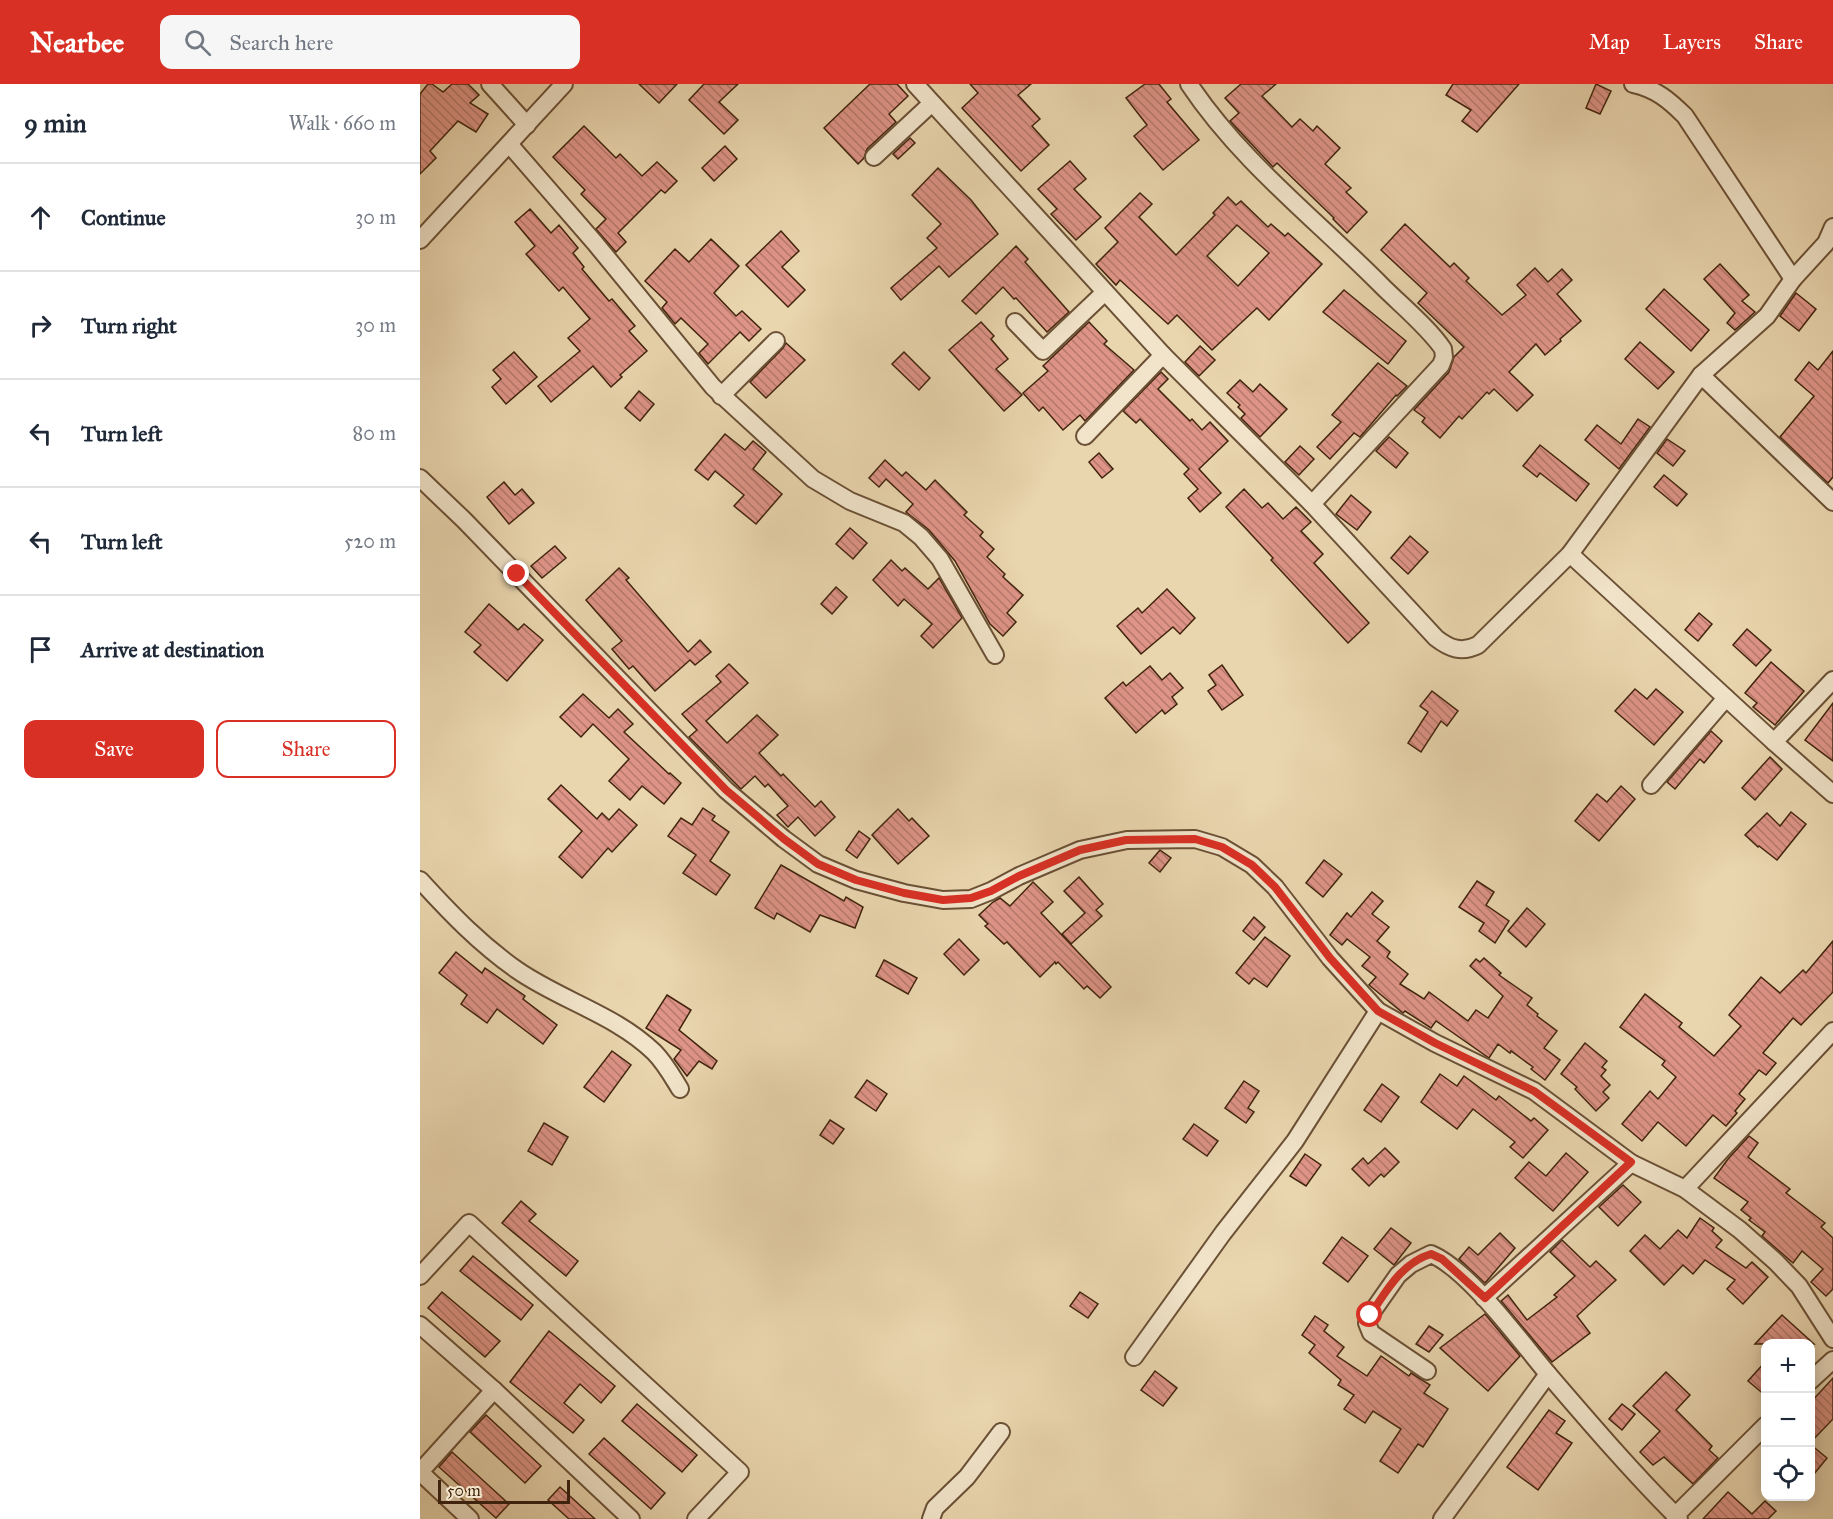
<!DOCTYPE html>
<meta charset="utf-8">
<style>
body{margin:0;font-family:"IM FELL Great Primer",serif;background:#f6f6f7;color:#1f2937}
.controls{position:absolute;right:18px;bottom:18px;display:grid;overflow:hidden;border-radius:12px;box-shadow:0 3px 15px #0003}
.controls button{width:54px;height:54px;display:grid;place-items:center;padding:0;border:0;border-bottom:2px solid #e0e1e3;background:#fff;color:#1f2937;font:30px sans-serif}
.scale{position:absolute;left:18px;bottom:15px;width:132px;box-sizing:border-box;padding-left:6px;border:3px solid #41240d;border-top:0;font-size:16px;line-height:21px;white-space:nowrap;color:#41240d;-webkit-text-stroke:4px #f1e4ca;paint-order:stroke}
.stop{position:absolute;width:18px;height:18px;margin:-14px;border:4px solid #d93025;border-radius:50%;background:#fff}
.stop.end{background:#d93025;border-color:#fff;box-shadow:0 2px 6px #0008}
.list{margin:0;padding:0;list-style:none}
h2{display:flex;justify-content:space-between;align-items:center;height:78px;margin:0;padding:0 24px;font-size:26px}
h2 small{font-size:20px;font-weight:400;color:#747a83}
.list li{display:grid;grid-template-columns:39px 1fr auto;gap:18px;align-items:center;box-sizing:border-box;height:108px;padding:0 24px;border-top:2px solid #e0e1e3}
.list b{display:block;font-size:22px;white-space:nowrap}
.list em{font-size:20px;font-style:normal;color:#747a83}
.actions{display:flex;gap:12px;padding:18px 24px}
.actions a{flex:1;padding:14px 0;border:2px solid #d93025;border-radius:12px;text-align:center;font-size:21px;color:#d93025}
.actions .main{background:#d93025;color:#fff}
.icon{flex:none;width:33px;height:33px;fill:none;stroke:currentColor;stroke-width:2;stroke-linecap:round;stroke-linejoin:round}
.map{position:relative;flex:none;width:1413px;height:1435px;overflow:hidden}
header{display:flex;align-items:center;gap:36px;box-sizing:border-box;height:84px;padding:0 30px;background:#d93025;color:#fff}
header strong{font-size:28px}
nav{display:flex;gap:33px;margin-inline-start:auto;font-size:21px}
.search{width:420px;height:54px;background:#f6f6f7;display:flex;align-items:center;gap:15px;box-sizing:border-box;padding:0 21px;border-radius:12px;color:#747a83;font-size:22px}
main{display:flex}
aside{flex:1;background:#fff}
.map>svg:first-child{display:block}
</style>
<header>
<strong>Nearbee</strong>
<div class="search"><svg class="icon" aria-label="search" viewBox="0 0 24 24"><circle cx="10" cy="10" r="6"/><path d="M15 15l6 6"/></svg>Search here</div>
<nav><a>Map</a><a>Layers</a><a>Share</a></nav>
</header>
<main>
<aside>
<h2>9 min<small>Walk · 660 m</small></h2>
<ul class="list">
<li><svg class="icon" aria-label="ahead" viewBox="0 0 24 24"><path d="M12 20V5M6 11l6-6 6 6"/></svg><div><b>Continue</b></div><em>30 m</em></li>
<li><svg class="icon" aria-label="right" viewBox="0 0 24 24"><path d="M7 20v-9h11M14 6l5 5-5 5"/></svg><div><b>Turn right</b></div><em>30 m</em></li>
<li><svg class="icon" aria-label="left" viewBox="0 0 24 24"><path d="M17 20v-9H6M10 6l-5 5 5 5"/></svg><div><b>Turn left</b></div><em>80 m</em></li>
<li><svg class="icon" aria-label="left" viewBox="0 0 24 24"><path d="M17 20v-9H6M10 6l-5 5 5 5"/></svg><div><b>Turn left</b></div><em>520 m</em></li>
<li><svg class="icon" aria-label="arrive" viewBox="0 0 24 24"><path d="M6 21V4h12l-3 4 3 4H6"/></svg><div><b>Arrive at destination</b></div></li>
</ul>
<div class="actions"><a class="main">Save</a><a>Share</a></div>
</aside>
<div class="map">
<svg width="1413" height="1435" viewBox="0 0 1413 1435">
<defs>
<pattern id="building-back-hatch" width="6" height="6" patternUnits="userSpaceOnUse" patternTransform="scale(1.5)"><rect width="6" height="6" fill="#de9487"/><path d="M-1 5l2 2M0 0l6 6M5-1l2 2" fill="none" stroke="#b6796d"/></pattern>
</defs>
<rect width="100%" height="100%" fill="#e9d5ae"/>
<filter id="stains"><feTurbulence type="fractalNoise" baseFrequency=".00333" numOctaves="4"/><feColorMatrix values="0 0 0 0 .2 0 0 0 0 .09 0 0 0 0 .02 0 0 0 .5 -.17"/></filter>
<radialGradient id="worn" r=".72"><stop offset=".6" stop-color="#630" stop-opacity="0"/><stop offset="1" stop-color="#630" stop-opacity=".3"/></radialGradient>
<g fill="url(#building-back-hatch)" stroke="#41240d" stroke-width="1.5" fill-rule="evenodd">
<path d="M8,0h4l11,8 9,-8h16l11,11 -9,8 18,11 -12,18 -18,-11 -28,30 6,7 -16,16v-80z"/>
<path d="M219,0h38l-18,19z"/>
<path d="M284,0h34l-19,18 19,18 -14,14 -35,-34z"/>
<path d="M450,0h27l11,12 -19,18 7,8 -29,27 -3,9 -6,6 -34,-36z"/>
<path d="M550,0h61l-13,11 22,24 -8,7 17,19 -28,26 -59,-63 16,-15z"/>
<path d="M725,0h14l12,15 -4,3 32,38 -36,30 -29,-34 13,-11 -21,-27z"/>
<path d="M821,0h35l-14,12 30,31 8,-8 13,12 4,-5 23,22 -15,16 26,24 -5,4 21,20 -20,21 -14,-14 1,-1 -57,-55 -4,4 -43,-46 9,-8 -14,-15z"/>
<path d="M1033,0h66l-42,48 -15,-11 9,-11 -25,-15z"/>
<path d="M1176,0l15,7 -11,23 -14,-6z"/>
<path d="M164,42l32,32 4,-4 22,22 15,-14 20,19 -12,12 -4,-3 -43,43 8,9 -10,10 -20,-23 10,-10 -25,-25 4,-4 -32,-33z"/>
<path d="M490,54l5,5 -17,16 -5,-5z"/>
<path d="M305,62l12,13 -23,22 -12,-13z"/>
<path d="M650,77l16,18 -12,10 27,28 -25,23 -25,-26 6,-5 -19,-20z"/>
<path d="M518,84l33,32 27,34 -49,43 -10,-11 -38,34 -10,-12 46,-40 -10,-10 14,-14 -29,-29z"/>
<path d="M720,109l12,11 -13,13 37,38 39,-40 -2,-2 15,-16 8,8 5,-4 27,26 3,-3 14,12 3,-3 34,31 -53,56 -12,-12 -45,42 -35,-35 -9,9 -48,-44 -4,5 -20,-21 22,-22 -13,-14zM817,141l32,28 -31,33 -31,-30z"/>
<path d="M110,125l21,24 8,-8 19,23 -5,5 11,14 -2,2 27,32 3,-2 23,27 -6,5 18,20 -27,24 2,2 -11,10 -18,-21 -42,36 -13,-16 42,-35 -12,-13 22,-19 -27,-32 -4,4 -33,-37 9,-8 -20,-24z"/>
<path d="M985,140l45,43 4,-4 15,15 -3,3 36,34 24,-20 -9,-10 18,-17 13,14 14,-13 10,11 -15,14 24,27 -21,18 1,2 -16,14 -9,-11 -27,28 24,23 -16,16 -23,-22 -5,5 -2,-2 -25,27 -3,-3 -19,22 -18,-16 3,-4 -11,-8 35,-38 5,-15 10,-10 -46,-44 9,-10 -46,-43z"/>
<path d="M361,147l18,20 -17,16 23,23 -17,17 -42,-42z"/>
<path d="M291,155l28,27 -25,27 22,23 6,-5 19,18 -12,12 -9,-9 -32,32 -9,-11 9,-9 -27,-26 -6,6 -13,-16 5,-6 -22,-21 30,-32 14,13z"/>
<path d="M596,162l12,13 -3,3 44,50 -22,20 -31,-34 -2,1 -11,-12 -27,27 -14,-13z"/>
<path d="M1300,180l29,31 -7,6 13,11 -20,18 -8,-7 8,-10 -31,-34z"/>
<path d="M1244,205l45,41 -18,21 -45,-42z"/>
<path d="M924,206l62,51 -18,23 -65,-52z"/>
<path d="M1376,209l20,16 -17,22 -19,-15z"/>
<path d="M561,238l13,14 -3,3 17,20 -12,10 26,26 -18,16 -55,-61z"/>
<path d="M669,238l18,19 -3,3 30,26 -49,51 -5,-6 -17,15 -20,-23 -4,4 -16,-18 25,-22 -5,-5z"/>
<path d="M1220,258l34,30 -16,17 -33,-30z"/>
<path d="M366,259l19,17 -39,38 -16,-16 33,-34z"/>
<path d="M780,262l15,14 -16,16 -14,-14z"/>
<path d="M1413,267v126l-5,6 -48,-46 34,-41 -19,-16 14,-18 9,8z"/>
<path d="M94,268l23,25 -31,27 -14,-17 9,-8 -8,-9z"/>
<path d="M484,268l26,26 -11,12 -27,-26z"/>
<path d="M958,279l29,23 -10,10 -1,-1 -36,42 -6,-4 -24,26 -13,-12 24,-25 -9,-7z"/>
<path d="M741,288l7,7 -10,10 32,32 2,-2 10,11 8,-8 18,19 -29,28 22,24 -21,19 -12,-14 10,-9 -14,-15 5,-5 -49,-50 -4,4 -13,-12z"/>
<path d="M820,296l13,12 7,-8 27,25 -27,28 -19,-19 4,-4 -7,-7 2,-2 -13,-12z"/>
<path d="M219,307l15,13 -14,17 -15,-13z"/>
<path d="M1218,335l12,8 -31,42 -34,-29 12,-15 24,19z"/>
<path d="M305,350l20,16 8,-9 13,11 -13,17 29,25 -26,30 -22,-18 10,-11 -29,-24 -7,9 -13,-10z"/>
<path d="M969,353l19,16 -12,15 -20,-17z"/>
<path d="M1247,355l18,12 -12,15 -16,-13z"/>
<path d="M1120,361l49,39 -13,17 -36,-28 -3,4 -14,-11z"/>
<path d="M880,362l14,13 -15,16 -14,-13z"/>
<path d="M679,369l14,16 -11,9 -13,-16z"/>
<path d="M465,376l17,16 4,-4 20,18 9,-10 32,32 -3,3 19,17 -3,4 14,13 -7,8 18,17 -2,3 20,18 -16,18 9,9 -13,14 -13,-12 -35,-63 -26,-31 -23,-18 7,-8 -27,-25 -7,8 -10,-9z"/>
<path d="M1244,391l23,19 -10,12 -23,-19z"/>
<path d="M84,398l11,13 7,-6 12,14 -25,21 -22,-27z"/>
<path d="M824,405l18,19 6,-5 15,16 13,-12 15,15 -10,9 22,23 -9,9 55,60 -21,20 -77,-83 2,-2 -47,-51z"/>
<path d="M931,411l20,17 -14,18 -21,-16z"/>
<path d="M430,444l17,15 -14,16 -17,-15z"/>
<path d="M990,452l18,16 -20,22 -17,-16z"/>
<path d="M135,462l11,12 -24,20 -11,-12z"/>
<path d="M471,476l11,11 3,-3 23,21 11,-11 23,40 -29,30 -12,-12 11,-12 -28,-25 -6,7 -25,-26z"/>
<path d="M199,484l10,10 -3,2 62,72 12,-12 11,12 -16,13 -5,-5 -35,31 -22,-25 -4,3 -17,-20 10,-8 -36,-41z"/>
<path d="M416,503l11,10 -15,17 -11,-10z"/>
<path d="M747,505l28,29 -15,16 -7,-7 -32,27 -24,-28 21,-18 4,5z"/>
<path d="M69,520l29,26 6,-6 19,16 -36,41 -33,-29 7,-7 -16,-13z"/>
<path d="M1279,529l13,11 -14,17 -13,-11z"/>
<path d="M1327,545l24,21 -15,16 -23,-21z"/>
<path d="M1351,578l33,29 -29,34 -22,-18 4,-4 -12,-10z"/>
<path d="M309,580l19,19 -42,38 21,22 30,-28 21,20 -19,18 22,23 2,-2 32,33 6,-6 14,16 -20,19 -17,-19 -10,10 -11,-12 11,-9 -20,-22 -3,3 -10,-11 -14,13 -52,-52 8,-7 -15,-16 39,-32 -5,-6z"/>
<path d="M802,581l21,30 -21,15 -14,-19 8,-6 -7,-10z"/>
<path d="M730,582l12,14 8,-7 13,15 -11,9 5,7 -12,10 -3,-4 -26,23 -31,-35 18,-16 3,4z"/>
<path d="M1215,605l12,10 9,-10 27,23 -29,33 -39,-34z"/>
<path d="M1012,607l26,20 -11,15 -6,-5 -20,31 -13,-9 20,-31 -8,-6z"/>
<path d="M163,610l26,24 9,-9 15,15 -9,8 45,42 1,-1 11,10 -17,21 -22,-18 -12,14 -21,-19 20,-22 -36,-35 -12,13 -21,-20z"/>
<path d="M1413,619v58l-28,-21z"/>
<path d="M1291,647l11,10 -18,22 -4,-4 -25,30 -8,-7z"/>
<path d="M1350,673l12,12 -27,31 -13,-12z"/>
<path d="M141,701l36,34 5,-6 7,7 10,-11 18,16 -25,27 -4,-4 -26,30 -23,-21 23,-26 -34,-32z"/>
<path d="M1201,702l14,13 -36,42 -24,-20 22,-27 10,8z"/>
<path d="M283,724l12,8 -3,4 17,12 -19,29 20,14 -14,20 -33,-22 13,-18 -28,-19 13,-18 11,7z"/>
<path d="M478,725l11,12 3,-3 17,18 -31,28 -26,-29z"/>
<path d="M1371,728l15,12 -29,36 -18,-14 -1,1 -13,-12 22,-22 13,13z"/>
<path d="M439,747l11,8 -13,19 -11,-8z"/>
<path d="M740,766l11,8 -11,14 -11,-9z"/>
<path d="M904,776l18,14 -19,23 -17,-14z"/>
<path d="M361,781l63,36 2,-4 17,10 -8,21 -35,-13 -10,17 -33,-19 -3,6 -19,-11z"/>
<path d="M659,793l24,27 -7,6 6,6 -31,28 -9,-10 23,-21 -21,-22z"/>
<path d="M1057,797l17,11 -8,13 23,16 -14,22 -16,-12 5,-8 -25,-16z"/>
<path d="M613,798l20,20 -12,11 70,74 -11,11 -13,-12 -3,3 -26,-27 -2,2 -1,-2 -15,15 -33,-35 -3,2 -19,-18 3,-2 -9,-9 14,-13 7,-4 10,8z"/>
<path d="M952,808l11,9 -11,13 17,13 -12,14 13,11 -3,5 21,17 -8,10 24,15 5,-7 39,29 8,-11 12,8 15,-22 -33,-30 6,-7 4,3 4,-4 17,15 -2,2 33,23 -5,7 11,9 -1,2 20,15 -13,17 16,12 -15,20 -14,-11 2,-2 -22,-16 -1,2 -12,-9 -9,14 -53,-37 -5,7 -26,-17 -2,2 -34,-28 7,-8 -14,-11 8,-9 -23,-18 -5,6 -12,-10 17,-22 4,4z"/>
<path d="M1107,824l18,16 -19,23 -18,-16z"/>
<path d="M834,833l11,10 -11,13 -11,-9z"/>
<path d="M845,853l25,19 -23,31 -13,-9 -5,6 -13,-11z"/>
<path d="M539,855l20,21 -15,15 -20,-21z"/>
<path d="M1413,857v51l-32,33 -8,-7 -30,35 13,10 -10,12 -7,-5 -20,24 6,5 -10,12 2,2 -11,13 -13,-11 -27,31 -28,-24 -16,19 -20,-17 28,-33 8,8 18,-22 -14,-12 3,-4 -45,-34 25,-33 37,29 -3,4 35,29 27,-30 -12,-11 32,-38 19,16 23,-23 3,3z"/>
<path d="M36,868l26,21 3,-5 40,28 -2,3 34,26 -14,19 -46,-35 -10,14 -26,-19 6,-9 -28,-22z"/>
<path d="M464,876l33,18 -9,16 -32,-18z"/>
<path d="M247,911l24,15 -12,20 38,31 -5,8 -13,-8 -12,15 -13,-17 7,-9 -35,-22z"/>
<path d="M1165,959l22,18 -5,6 4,3 -5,6 9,9 -7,7 6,6 -13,13 -21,-22 2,-2 -16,-13z"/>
<path d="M192,967l19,14 -27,37 -20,-15z"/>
<path d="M1020,990l17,12 7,-10 32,24 3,-4 32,25 3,-3 14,12 -25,28 -13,-11 5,-5 -42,-33 -16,20 -36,-27z"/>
<path d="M447,996l20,14 -11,17 -21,-14z"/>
<path d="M824,997l15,10 -11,17 6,4 -8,11 -21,-15z"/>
<path d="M962,1000l17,13 -18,25 -17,-12z"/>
<path d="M410,1036l14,9 -11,15 -13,-9z"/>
<path d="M124,1039l24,14 -16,28 -24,-14z"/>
<path d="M774,1040l24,17 -11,15 -24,-17z"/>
<path d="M1329,1052l9,7 -10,14 42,32 -4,4 39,30 -4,4 12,11v51l-7,7 -15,-14 12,-13 -21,-18 -9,12 -8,-7 -23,-20 3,-4 -16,-12 2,-2 -10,-8 7,-8 -34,-24 14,-19z"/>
<path d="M965,1064l14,14 -15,15 -3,-3 -12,12 -17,-17 11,-11 5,6z"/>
<path d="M1146,1069l22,19 -35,39 -38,-33 14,-16 17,14z"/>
<path d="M885,1070l16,11 -15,21 -16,-10z"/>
<path d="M1203,1101l18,17 -23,24 -19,-19z"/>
<path d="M101,1117l15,13 -7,7 49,40 -12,15 -64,-53z"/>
<path d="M1280,1134l14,10 -2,3 10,9 -6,7 30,21 6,-6 16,15 -25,27 -16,-15 8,-9 -30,-20 -12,14 -10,-9 -19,20 -34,-34 15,-16 15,14 18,-19 9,8z"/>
<path d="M971,1144l20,15 -17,22 -20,-16z"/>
<path d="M1080,1149l15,15 -30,35 -26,-24 10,-12 9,8z"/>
<path d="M922,1153l26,19 -20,26 -25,-19z"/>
<path d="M1142,1156l28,27 6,-6 20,19 -39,36 13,17 -38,29 -51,-61 7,-6 19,25 30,-23 -3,-2 21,-19 -25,-24z"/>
<path d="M53,1172l60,49 -12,15 -61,-49z"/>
<path d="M22,1208l58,49 -15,16 -57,-49z"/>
<path d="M660,1208l18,12 -10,14 -18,-12z"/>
<path d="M1065,1230l35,42 -32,35 -48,-43z"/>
<path d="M1362,1231l32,29h-59z"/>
<path d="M895,1232l13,9 -4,6 20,16 -7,9 30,20 14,-20 28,20 2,-3 19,12 -6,8 24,16 -25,38 -5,-3 -20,29 -18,-12 21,-32 -28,-18 -8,12 -21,-14 10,-14 -16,-10 3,-5 -32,-27 6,-8 -13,-10z"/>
<path d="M1009,1242l14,9 -14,17 -13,-8z"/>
<path d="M129,1247l66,55 -14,17 -21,-19 -16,19 20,17 -11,13 -63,-51z"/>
<path d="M1346,1277v35l-18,-15z"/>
<path d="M735,1287l22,17 -14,18 -22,-16z"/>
<path d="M1246,1288l24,23 -14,15 36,36 -3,4 9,8 -25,26 -29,-27 -11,8 -13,-13 20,-21 -27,-25z"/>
<path d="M1413,1294v41l-23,24v-40z"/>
<path d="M217,1320l60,51 -15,17 -60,-51z"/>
<path d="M1202,1320l13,10 -13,16 -13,-11z"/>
<path d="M1129,1326l16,11 -9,12 16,10 -34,47 -31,-23z"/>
<path d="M66,1331l55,51 -16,17 -55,-51z"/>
<path d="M184,1354l61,55 -14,16 -62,-55z"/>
<path d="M1390,1360l17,14 -17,21z"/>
<path d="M32,1368l57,52 -13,14 -57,-51z"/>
<path d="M140,1403l35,32h-26l-21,-19z"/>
<path d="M1308,1408l24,22 13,-13 11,10 -8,8h-65z"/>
</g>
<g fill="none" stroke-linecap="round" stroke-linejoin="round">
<g stroke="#6b5035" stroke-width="20">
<g id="minor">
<path d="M70,0l37,41"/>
<path d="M495,0l248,271 149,149 124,134c14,11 26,15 42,7l92,-91 131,-179 66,-59 26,-37 33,-36 7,-16"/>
<path d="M769,0c52,78 128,136 193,202 18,18 47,42 61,63l1,8 -3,8 -129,139"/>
<path d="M1213,0c23,5 36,16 52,32l108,163"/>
<path d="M89,60l86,99 118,144 100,92 37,22 54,22 17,14 19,22 55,96"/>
<path d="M454,73l58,-54"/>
<path d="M0,156l144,-156"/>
<path d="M595,238l28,29 62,-59"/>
<path d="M1281,291l132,127"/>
<path d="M301,312l55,-55"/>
<path d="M665,352l78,-81"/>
<path d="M0,394l44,42 262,270 58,49 34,25 38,16 48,13 39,7 28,-1 20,-8 28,-15 61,-26 47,-10 68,-1 27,8 30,18 23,22 55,71 48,53 57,32 99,48 97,72 54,26 55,41 36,32 23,24 34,53"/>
<path d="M1150,470l204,188 59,52"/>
<path d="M1354,658l59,-62"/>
<path d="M1231,701l75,-87"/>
<path d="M0,796c31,34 60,64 97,90 43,30 99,45 137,82 11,11 18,24 26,37"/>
<path d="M1265,1105l148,-158"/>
<path d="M0,1192l49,-53 271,249 -44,47"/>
<path d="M1064,1214l147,-135"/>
<path d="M0,1241l74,65 137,129"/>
<path d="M714,1273l89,-124 72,-92 83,-130"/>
<path d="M1007,1287l-56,-38 -4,-10 3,-8 28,-40 13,-11 20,-10c38,16 89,87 117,120 42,49 85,99 131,145"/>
<path d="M1390,1297l23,-21"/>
<path d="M0,1388l74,-82"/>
<path d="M0,1388l50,47"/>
<path d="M511,1435l4,-11 32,-31 34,-45"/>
<path d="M1022,1435l106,-145"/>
<path d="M1255,1435l1,-4 90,-90"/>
</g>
</g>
<use href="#minor" stroke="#f1e4ca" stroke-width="16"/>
</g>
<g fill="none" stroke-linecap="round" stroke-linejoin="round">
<path stroke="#d93025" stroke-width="8" d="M97,490l209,216 58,49 34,25 38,16 48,13 39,7 28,-2 20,-7 28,-15 61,-26 46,-10 69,-1 27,8 30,18 23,22 55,71 48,53 57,32 99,48 97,71 -146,136 -43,-39 -11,-5c-30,9 -45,38 -61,61"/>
</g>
<rect width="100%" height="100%" filter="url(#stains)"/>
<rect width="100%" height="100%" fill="url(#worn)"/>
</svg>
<div class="controls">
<button>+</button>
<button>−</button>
<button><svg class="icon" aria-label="locate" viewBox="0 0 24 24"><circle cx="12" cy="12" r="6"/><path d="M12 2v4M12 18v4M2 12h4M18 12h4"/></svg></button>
</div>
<div class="scale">50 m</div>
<div class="stop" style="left:950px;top:1231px"></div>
<div class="stop end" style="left:97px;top:490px"></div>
</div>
</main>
